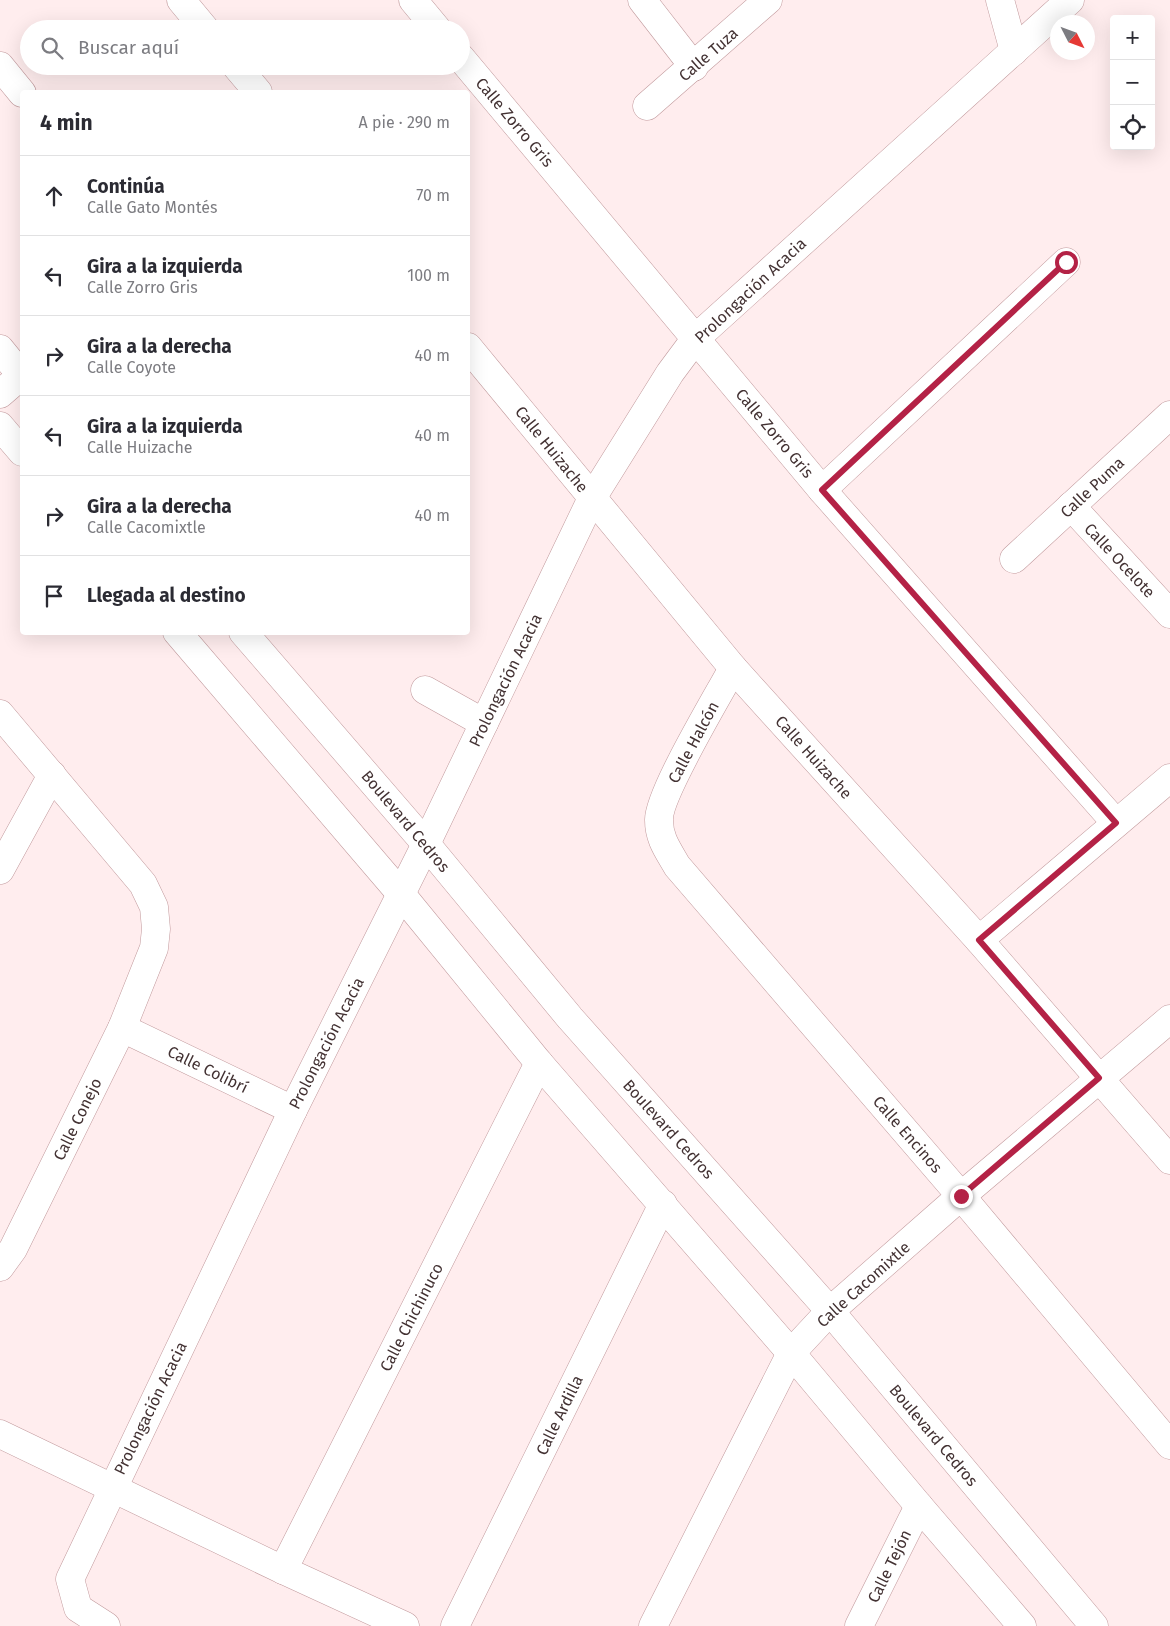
<!DOCTYPE html>
<html lang="es">
<meta charset="utf-8">
<style>
body{margin:0;font-family:"Fira Sans",sans-serif;background:#f2f2f3;color:#2b2b33}
.controls{position:absolute;right:15px;top:15px;display:grid;overflow:hidden;border-radius:5px;box-shadow:0 5px 20px #0002}
.controls button{width:45px;height:45px;display:grid;place-items:center;padding:0;border:0;border-bottom:1px solid #e1e1e2;background:#fff;color:#2b2b33;font:25px sans-serif}
.compass{position:absolute;left:1050px;top:15px;width:45px;height:45px;border-radius:50%;background:#fff;box-shadow:0 5px 20px #0002;rotate:132deg}
.stop{position:absolute;width:15px;height:15px;margin:-11px;border:4px solid #b42246;border-radius:50%;background:#fff}
.stop.end{background:#b42246;border-color:#fff;box-shadow:0 1px 5px #0008}
.list{margin:0;padding:0;list-style:none}
h2{display:flex;justify-content:space-between;align-items:center;height:65px;margin:0;padding:0 20px;font-size:21px}
h2 small{font-size:16px;font-weight:400;color:#7c7c81}
.list li{display:grid;grid-template-columns:32px 1fr auto;gap:15px;align-items:center;box-sizing:border-box;height:80px;padding:0 20px;border-top:1px solid #e1e1e2}
.list b{display:block;font-size:19px;white-space:nowrap}
.list p{margin:0;font-size:16px;white-space:nowrap;color:#7c7c81}
.list em{font-size:16px;font-style:normal;color:#7c7c81}
.icon{flex:none;width:28px;height:28px;fill:none;stroke:currentColor;stroke-width:2;stroke-linecap:round;stroke-linejoin:round}
.map{position:relative;flex:none;width:1170px;height:1626px;overflow:hidden}
.search{position:absolute;background:#fff;box-shadow:0 5px 20px #0002;left:20px;top:20px;width:450px;height:55px;display:flex;align-items:center;gap:12px;box-sizing:border-box;padding:0 18px;border-radius:28px;color:#7c7c81;font-size:19px}
.panel{position:absolute;background:#fff;box-shadow:0 5px 20px #0002;left:20px;top:90px;width:450px;height:545px;border-radius:5px}
.map>svg:first-child{display:block}
</style>
<div class="map">
<svg width="1170" height="1626" viewBox="0 0 1170 1626">
<rect width="100%" height="100%" fill="#ffedee"/>
<g fill="none" stroke-linecap="round" stroke-linejoin="round">
<g stroke="#c1999c" stroke-width="29">
<g id="minor">
<path d="M181,0l24,29"/>
<path d="M413,0l24,29"/>
<path d="M642,0l52,67"/>
<path d="M1000,0l14,51"/>
<path d="M461,58l361,432 294,333"/>
<path d="M0,66l22,27"/>
<path d="M236,66l22,26"/>
<path d="M647,106l121,-106"/>
<path d="M468,347l265,321 246,272 191,220"/>
<path d="M0,349l22,27"/>
<path d="M0,394l22,-19"/>
<path d="M0,426l22,26"/>
<path d="M822,490l244,-228"/>
<path d="M1071,506l99,108"/>
<path d="M1014,559l156,-144"/>
<path d="M177,632l224,262 138,169 252,290 128,153 103,120"/>
<path d="M243,632l183,212 144,174 260,293 264,315"/>
<path d="M733,668c-15,28 -75,127 -74,152 0,19 9,30 18,46l284,330 209,249"/>
<path d="M425,690l59,33"/>
<path d="M0,714l143,170 11,23 2,22 -2,19 -32,80 -109,221 -13,18"/>
<path d="M0,870l52,-95"/>
<path d="M979,940l191,-162"/>
<path d="M122,1028l171,82"/>
<path d="M0,1434l283,136 122,56"/>
<path d="M283,1570l256,-507"/>
<path d="M106,1626l-28,-18 -8,-29 223,-469 133,-266 166,-346 78,-125 26,-35 374,-338"/>
<path d="M455,1626l208,-422"/>
<path d="M653,1626l138,-273 39,-42 131,-115 209,-177"/>
<path d="M859,1626l60,-120"/>
</g>
</g>
<use href="#minor" stroke="#fff" stroke-width="28"/>
</g>
<g fill="none" stroke-linecap="round" stroke-linejoin="round">
<path stroke="#b42246" stroke-width="6" d="M961,1196l138,-118 -120,-138 137,-117 -294,-333 244,-228"/>
</g>
<g text-anchor="middle" stroke-width="4" stroke-linejoin="round" paint-order="stroke">
<g font-size="16" fill="#433233" stroke="#fff">
<text transform="translate(708 54) rotate(-41)" y="6">Calle Tuza</text>
<text transform="translate(515 122) rotate(50)" y="6">Calle Zorro Gris</text>
<text transform="translate(750 290) rotate(-43)" y="6">Prolongación Acacia</text>
<text transform="translate(775 433) rotate(50)" y="6">Calle Zorro Gris</text>
<text transform="translate(552 449) rotate(51)" y="6">Calle Huizache</text>
<text transform="translate(1092 487) rotate(-43)" y="6">Calle Puma</text>
<text transform="translate(1120 560) rotate(47)" y="6">Calle Ocelote</text>
<text transform="translate(505 680) rotate(-64)" y="6">Prolongación Acacia</text>
<text transform="translate(693 742) rotate(-62)" y="6">Calle Halcón</text>
<text transform="translate(814 757) rotate(48)" y="6">Calle Huizache</text>
<text transform="translate(406 821) rotate(50)" y="6">Boulevard Cedros</text>
<text transform="translate(326 1043) rotate(-63)" y="6">Prolongación Acacia</text>
<text transform="translate(208 1069) rotate(26)" y="6">Calle Colibrí</text>
<text transform="translate(77 1119) rotate(-64)" y="6">Calle Conejo</text>
<text transform="translate(669 1129) rotate(48)" y="6">Boulevard Cedros</text>
<text transform="translate(908 1134) rotate(49)" y="6">Calle Encinos</text>
<text transform="translate(863 1284) rotate(-42)" y="6">Calle Cacomixtle</text>
<text transform="translate(411 1317) rotate(-63)" y="6">Calle Chichinuco</text>
<text transform="translate(150 1408) rotate(-64)" y="6">Prolongación Acacia</text>
<text transform="translate(559 1415) rotate(-64)" y="6">Calle Ardilla</text>
<text transform="translate(934 1435) rotate(50)" y="6">Boulevard Cedros</text>
<text transform="translate(889 1566) rotate(-64)" y="6">Calle Tejón</text>
</g>
</g>
</svg>
<div class="controls">
<button>+</button>
<button>−</button>
<button><svg class="icon" aria-label="locate" viewBox="0 0 24 24"><circle cx="12" cy="12" r="6"/><path d="M12 2v4M12 18v4M2 12h4M18 12h4"/></svg></button>
</div>
<svg class="compass" viewBox="-18 -18 36 36"><path d="M0-13l5 13h-10z" fill="#e53935"/><path d="M0 13l5-13h-10z" fill="#7c7c81"/></svg>
<div class="stop" style="left:1066px;top:262px"></div>
<div class="stop end" style="left:961px;top:1196px"></div>
<div class="search"><svg class="icon" aria-label="search" viewBox="0 0 24 24"><circle cx="10" cy="10" r="6"/><path d="M15 15l6 6"/></svg>Buscar aquí</div>
<section class="panel">
<h2>4 min<small>A pie · 290 m</small></h2>
<ul class="list">
<li><svg class="icon" aria-label="ahead" viewBox="0 0 24 24"><path d="M12 20V5M6 11l6-6 6 6"/></svg><div><b>Continúa</b><p>Calle Gato Montés</p></div><em>70 m</em></li>
<li><svg class="icon" aria-label="left" viewBox="0 0 24 24"><path d="M17 20v-9H6M10 6l-5 5 5 5"/></svg><div><b>Gira a la izquierda</b><p>Calle Zorro Gris</p></div><em>100 m</em></li>
<li><svg class="icon" aria-label="right" viewBox="0 0 24 24"><path d="M7 20v-9h11M14 6l5 5-5 5"/></svg><div><b>Gira a la derecha</b><p>Calle Coyote</p></div><em>40 m</em></li>
<li><svg class="icon" aria-label="left" viewBox="0 0 24 24"><path d="M17 20v-9H6M10 6l-5 5 5 5"/></svg><div><b>Gira a la izquierda</b><p>Calle Huizache</p></div><em>40 m</em></li>
<li><svg class="icon" aria-label="right" viewBox="0 0 24 24"><path d="M7 20v-9h11M14 6l5 5-5 5"/></svg><div><b>Gira a la derecha</b><p>Calle Cacomixtle</p></div><em>40 m</em></li>
<li><svg class="icon" aria-label="arrive" viewBox="0 0 24 24"><path d="M6 21V4h12l-3 4 3 4H6"/></svg><div><b>Llegada al destino</b></div></li>
</ul>
</section>
</div>
